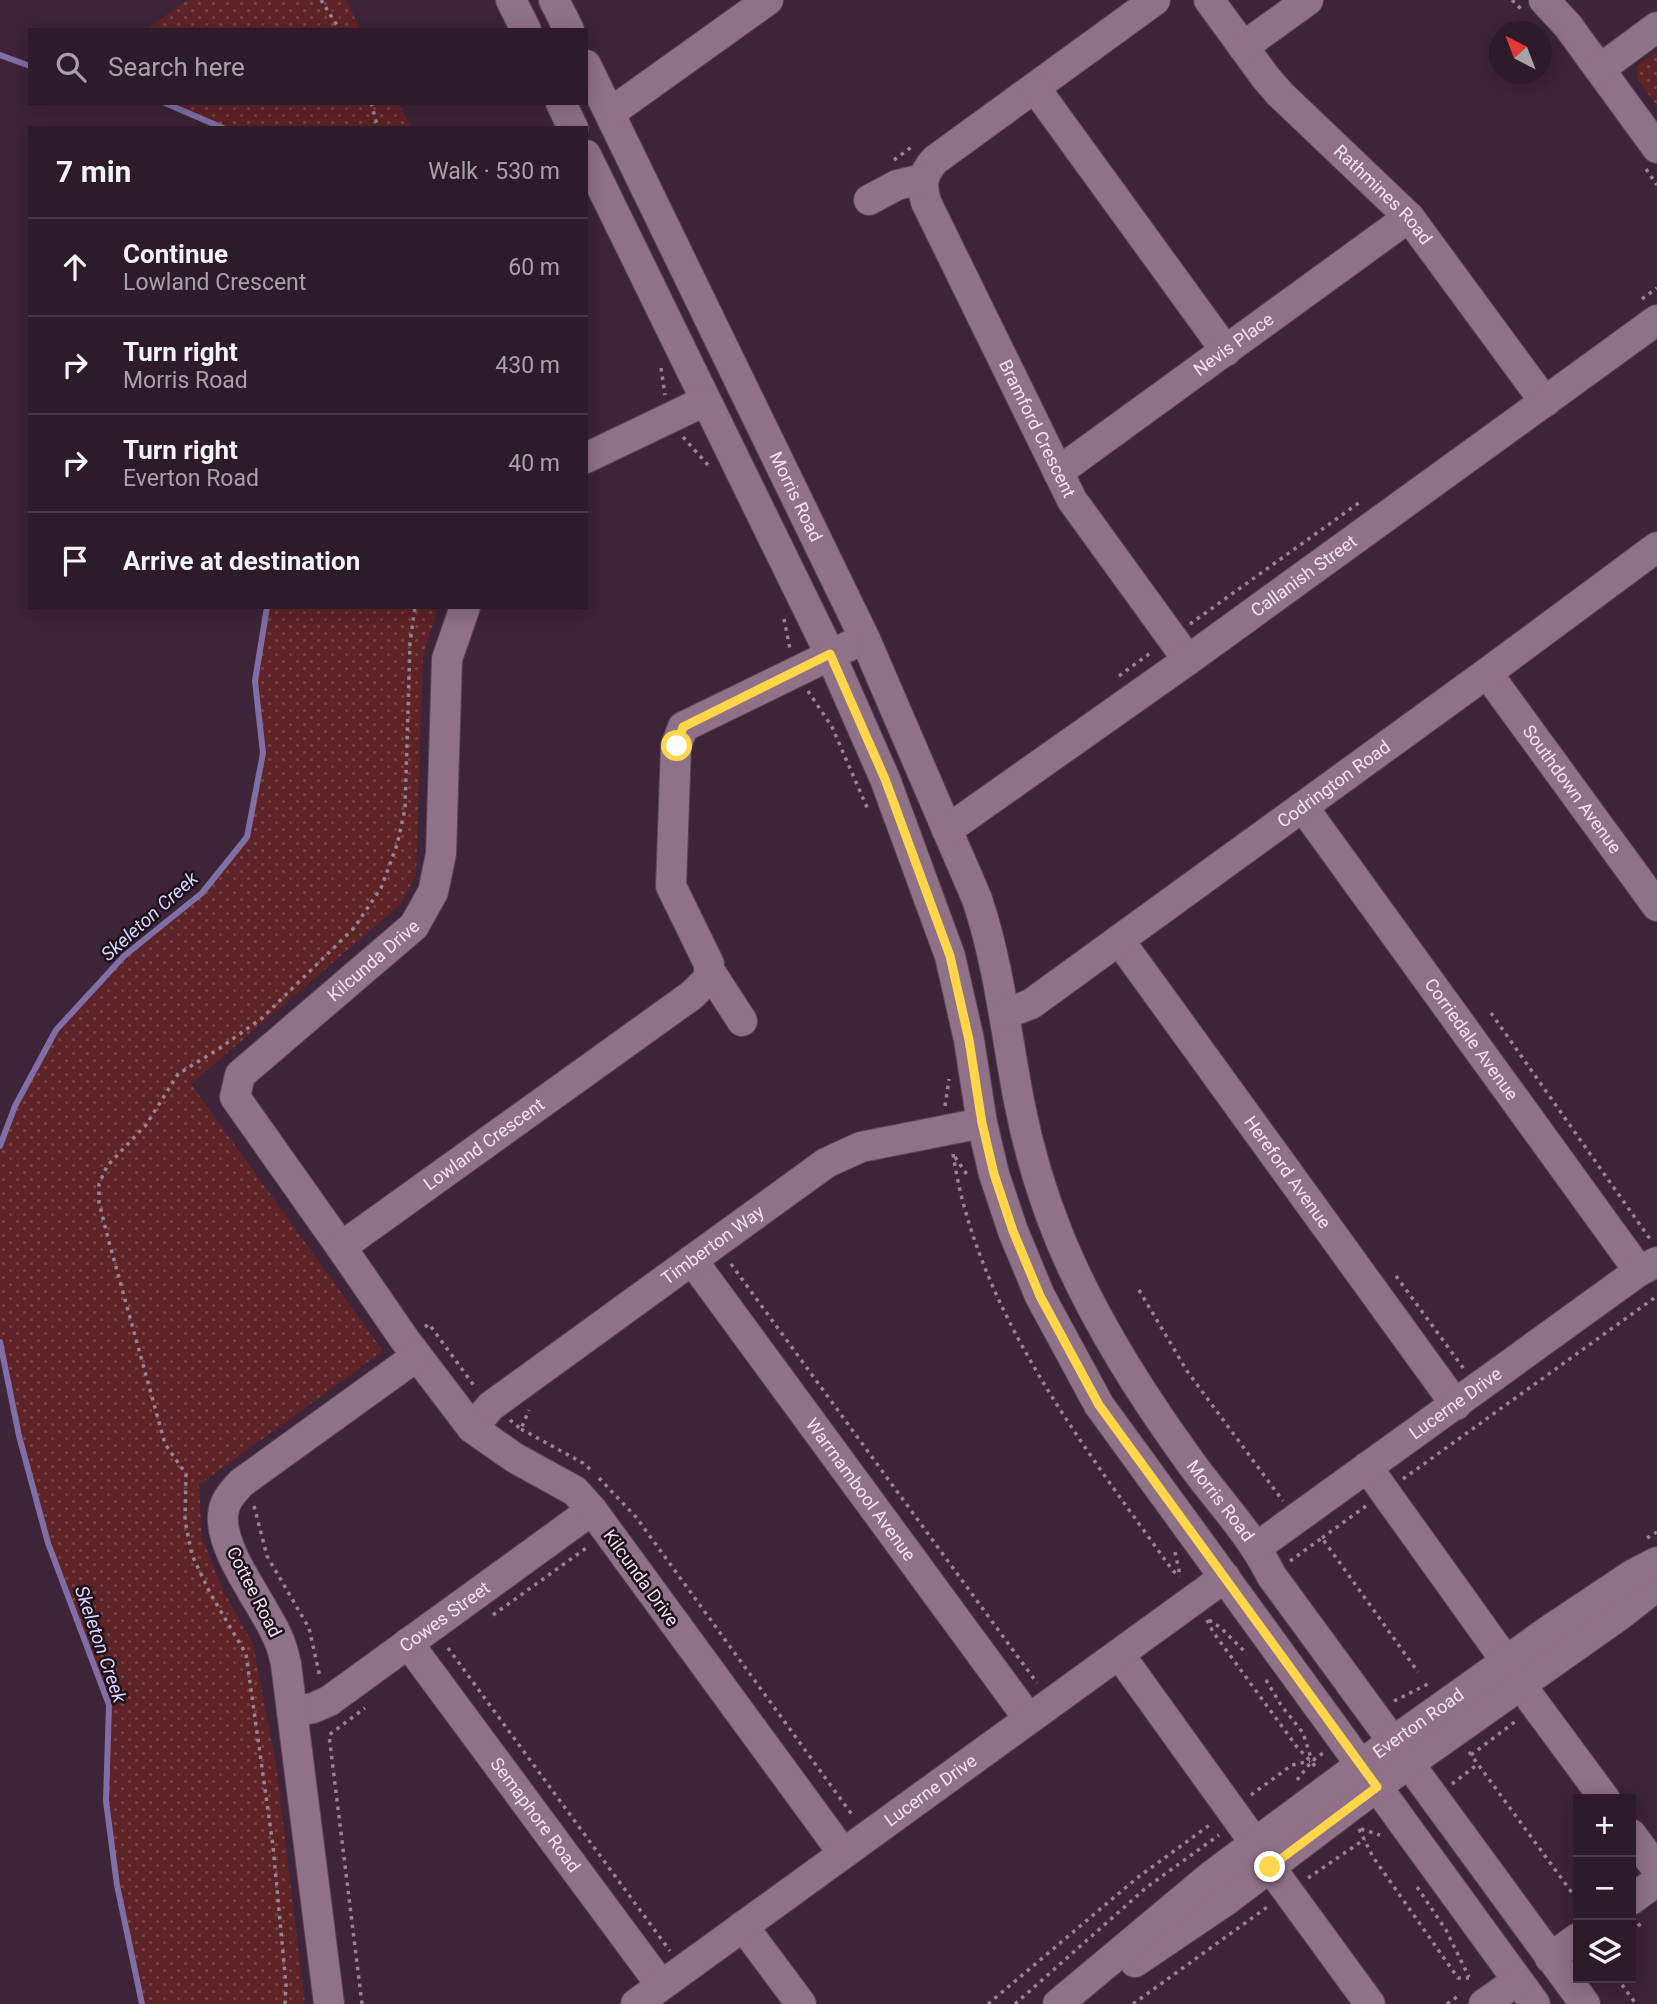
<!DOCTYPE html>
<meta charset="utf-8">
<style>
body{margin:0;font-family:Roboto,sans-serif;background:#362432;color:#f1f3f6}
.controls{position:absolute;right:21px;bottom:21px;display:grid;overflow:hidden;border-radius:0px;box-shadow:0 4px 18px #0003}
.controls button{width:63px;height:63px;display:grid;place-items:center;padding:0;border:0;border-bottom:2px solid #493947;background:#2e1b2a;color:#f1f3f6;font:35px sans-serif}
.compass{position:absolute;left:1489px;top:21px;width:63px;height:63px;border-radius:50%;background:#2e1b2a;box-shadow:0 4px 18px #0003;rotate:318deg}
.stop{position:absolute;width:21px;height:21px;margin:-16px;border:5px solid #ffd54a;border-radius:50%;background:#fff}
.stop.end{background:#ffd54a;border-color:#fff;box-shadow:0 2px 7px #0008}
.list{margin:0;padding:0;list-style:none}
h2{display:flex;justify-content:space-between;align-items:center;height:91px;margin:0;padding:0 28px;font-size:30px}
h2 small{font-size:23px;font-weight:400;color:#a7a1a8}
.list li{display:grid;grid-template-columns:46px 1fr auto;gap:21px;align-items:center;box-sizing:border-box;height:98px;padding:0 28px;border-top:2px solid #493947}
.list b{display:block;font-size:26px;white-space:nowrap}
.list p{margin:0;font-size:23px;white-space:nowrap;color:#a7a1a8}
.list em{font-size:23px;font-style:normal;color:#a7a1a8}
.icon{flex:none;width:38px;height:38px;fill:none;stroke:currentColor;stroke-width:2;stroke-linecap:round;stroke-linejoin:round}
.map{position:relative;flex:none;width:1657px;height:2004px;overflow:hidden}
.search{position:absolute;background:#2e1b2a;box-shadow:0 4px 18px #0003;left:28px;top:28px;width:560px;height:77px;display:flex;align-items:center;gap:18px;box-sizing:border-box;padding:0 24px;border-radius:0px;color:#a7a1a8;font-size:26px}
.panel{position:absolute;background:#2e1b2a;box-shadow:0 4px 18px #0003;left:28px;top:126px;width:560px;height:483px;border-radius:0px}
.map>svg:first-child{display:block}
</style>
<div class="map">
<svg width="1657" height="2004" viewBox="0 0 1657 2004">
<defs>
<pattern id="park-dots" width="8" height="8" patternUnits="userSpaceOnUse" patternTransform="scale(1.75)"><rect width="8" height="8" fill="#5e2327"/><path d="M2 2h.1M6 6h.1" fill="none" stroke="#764347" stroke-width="1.8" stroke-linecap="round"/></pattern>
</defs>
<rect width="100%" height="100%" fill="#3d2438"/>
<g fill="url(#park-dots)">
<path d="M187,0h159l15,30h-215z"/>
<path d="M1657,51v55l-20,-28 1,-13z"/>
<path d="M165,103h234l12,25h-188z"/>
<path d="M267,607h171l-15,49 -7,219 -16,30 -209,179 192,267 -184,134 3,53 23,56 28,50 23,120 29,240h-163l-25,-119 -11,-84 3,-96 -61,-162 -29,-107 -19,-94v-196l15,-40 41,-76 68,-74 78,-63 45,-56 16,-84 -8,-72z"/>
</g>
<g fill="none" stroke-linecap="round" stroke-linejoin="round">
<g stroke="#7f6fa6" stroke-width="6">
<path d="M0,55l30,11"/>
<path d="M165,103l58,25"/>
<path d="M0,1146l15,-40 41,-76 68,-74 78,-63 45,-56 16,-84 -8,-72 12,-74"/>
<path d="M0,1342l19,94 29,107 61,162 -3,96 11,84 25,119"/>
</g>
<g stroke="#594455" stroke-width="32">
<g id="minor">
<path d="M511,0l15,30"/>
<path d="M554,0l15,30"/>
<path id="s1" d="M1155,0l-220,160c-13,14 -14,25 -9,42l146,298 116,160"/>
<path id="s2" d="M1209,0l57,78 14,16 129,123 136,185"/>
<path d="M1544,0l24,26 89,122"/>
<path d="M1243,47l65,-47"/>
<path id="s3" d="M586,65l279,574 112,260c22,66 29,134 42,202 9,47 23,94 41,138 33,80 80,154 131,224 28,39 58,68 80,112l314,429"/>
<path d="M1600,69l57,-42"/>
<path d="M1035,88l191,263"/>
<path d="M561,103l12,25"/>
<path d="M610,113l158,-113"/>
<path d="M586,155l244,499 55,125 65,177 19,84 13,83 12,51 19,57 27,65 59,109 436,599"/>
<path d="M869,200l28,-15 25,-6"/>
<path d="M586,458l119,-57"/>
<path id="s4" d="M1058,472l351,-255"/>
<path id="s5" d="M1487,673l170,233"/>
<path id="s6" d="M1303,807l336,464"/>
<path id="s7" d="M947,830l241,-170 469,-340"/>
<path id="s8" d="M1119,940l337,465"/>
<path d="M709,970l33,51"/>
<path id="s9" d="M1005,1014l26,-10 456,-331 170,-126"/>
<path id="s10" d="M341,1247l-106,-150 5,-22 174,-149 19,-34 8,-38 6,-195 18,-52"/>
<path id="s11" d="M692,1260l337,459"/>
<path id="s12" d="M472,1428l19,-22 335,-243 35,-16 121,-24"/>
<path d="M1367,1467l139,194"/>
<path id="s13" d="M1257,1547l382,-276 18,-9"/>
<path id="s14" d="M408,1643l253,342"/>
<path d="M1119,1654l136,189"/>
<path d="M1520,1684l85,115"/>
<path id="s15" d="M292,1712l21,-4 16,-7 263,-191"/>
<path d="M1631,1834l26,35"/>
<path id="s16" d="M843,1853l-251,-343 -17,-19 -60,-33 -43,-30 -67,-88 -64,-93 351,-252 17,-17v-14l-38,-78 5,-140 7,-19 166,-81"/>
<path d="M1270,1867l100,137"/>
<path d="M1631,1900l26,-19"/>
<path d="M743,1926l58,78"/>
<path d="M1550,1958l28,-20"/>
<path d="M1135,1962l93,-63 148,-112 244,-172 37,-29"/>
<path d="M329,2004l-43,-340c-2,-9 -4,-18 -8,-26 -14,-34 -58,-86 -55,-123 1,-14 9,-22 18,-32l176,-127"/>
<path id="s17" d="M636,2004l589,-427"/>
<path id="s18" d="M1058,2004l153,-128 149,-111 191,-136 81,-54 25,-13"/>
<path d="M1484,2004l33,-23"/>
</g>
</g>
<g stroke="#988393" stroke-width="3.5" stroke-dasharray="3.5 5" stroke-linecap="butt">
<path d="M321,0l19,30"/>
<path d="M1512,0l9,9"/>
<path d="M371,103l7,25"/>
<path d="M894,160l19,-14"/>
<path d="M1646,169l11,16"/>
<path d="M1642,299l15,-11"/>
<path d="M661,368l4,27"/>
<path d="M683,437l25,28"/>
<path d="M784,619l6,30"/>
<path d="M1190,624l170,-122"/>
<path d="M1119,676l34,-25"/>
<path d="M808,691l24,36 37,85"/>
<path d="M1491,1013l159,226"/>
<path d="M945,1106l4,-27"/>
<path d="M953,1154c24,157 130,291 220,417l7,5"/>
<path d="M955,1157l13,19"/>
<path d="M731,1264l306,419"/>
<path d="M1396,1276l68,93"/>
<path d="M1139,1290l48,81 96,130"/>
<path d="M425,1327l4,-3 46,63"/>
<path d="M510,1420l11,9 8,-19"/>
<path d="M521,1429l62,34 8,7"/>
<path d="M599,1478l37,39 217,299"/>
<path d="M1403,1479l254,-183"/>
<path d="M254,1506l13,50 42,72 11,49"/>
<path d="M1322,1538l44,-32"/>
<path d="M1647,1538l10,-6"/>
<path d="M1175,1552l5,23"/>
<path d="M1290,1561l32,-23 96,134"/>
<path d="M493,1615l96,-69"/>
<path d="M1207,1620l6,12 84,115 20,21"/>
<path d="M1209,1620l12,8 26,26"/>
<path d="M448,1648l222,303"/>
<path d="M1266,1680l15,25 22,28 9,28"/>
<path d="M1394,1701l34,-17"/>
<path d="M1469,1752l109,149"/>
<path d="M1471,1755l45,-34"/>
<path d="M1297,1780l15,-19 11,-8"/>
<path d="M1452,1784l26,-20"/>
<path d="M1251,1795l41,-30 18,-4"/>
<path d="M1359,1829l14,28 85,121h11"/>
<path d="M1361,1829l19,6"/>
<path d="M1308,1878l57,-39"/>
<path d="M1417,1887l29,43 23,47"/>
<path d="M1631,1931l12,-9"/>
<path d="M1617,1978l19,26"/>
<path d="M285,2004l1,-19 -13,-139 -27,-192 -36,-61 -18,-38 -7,-34 1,-47 -21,-30 -57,-206 -9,-36v-18l8,-18 39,-41 32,-51 42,-26 42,-30 92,-90 27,-40 16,-43 8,-36 5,-166 5,-36"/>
<path d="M362,2004l-33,-269 36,-27"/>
<path d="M988,2004l149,-126 74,-54"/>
<path d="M1015,2004l132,-117 72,-52"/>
<path d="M1133,2004l137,-99"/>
<path d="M1447,2004l14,-10"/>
</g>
<use href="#minor" stroke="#8f7188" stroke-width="30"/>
</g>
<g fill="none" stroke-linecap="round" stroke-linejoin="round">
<path stroke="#ffd54a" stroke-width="9" d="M677,746l6,-19 147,-73 55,125 65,177 19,84 13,83 12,51 19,57 27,65 59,109 278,382 -107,80"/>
</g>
<g text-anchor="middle" stroke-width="5" stroke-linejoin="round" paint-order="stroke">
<g font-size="18" fill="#f3e2ef" stroke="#1d121a">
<text dy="6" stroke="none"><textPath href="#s2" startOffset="262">Rathmines Road</textPath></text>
<text dy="6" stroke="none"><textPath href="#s4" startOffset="217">Nevis Place</textPath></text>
<text dy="6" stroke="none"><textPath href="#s1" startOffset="570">Bramford Crescent</textPath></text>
<text dy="6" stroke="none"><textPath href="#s3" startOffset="480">Morris Road</textPath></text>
<text dy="6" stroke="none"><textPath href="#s7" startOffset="438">Callanish Street</textPath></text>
<text dy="6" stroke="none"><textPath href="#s9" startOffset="402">Codrington Road</textPath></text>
<text dy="6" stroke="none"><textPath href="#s5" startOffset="144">Southdown Avenue</textPath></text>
<text dy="6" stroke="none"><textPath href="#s10" startOffset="382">Kilcunda Drive</textPath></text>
<text dy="6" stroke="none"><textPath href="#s6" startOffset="287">Corriedale Avenue</textPath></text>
<text dy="6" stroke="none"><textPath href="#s16" startOffset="971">Lowland Crescent</textPath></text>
<text dy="6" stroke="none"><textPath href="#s8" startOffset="287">Hereford Avenue</textPath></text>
<text dy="6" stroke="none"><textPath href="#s12" startOffset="303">Timberton Way</textPath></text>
<text dy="6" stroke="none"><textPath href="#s13" startOffset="245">Lucerne Drive</textPath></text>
<text dy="6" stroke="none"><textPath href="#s11" startOffset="285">Warrnambool Avenue</textPath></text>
<text dy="6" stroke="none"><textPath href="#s3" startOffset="1580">Morris Road</textPath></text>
<text transform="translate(641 1578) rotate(54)" y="6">Kilcunda Drive</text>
<text transform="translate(254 1592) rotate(63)" y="6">Cottee Road</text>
<text dy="6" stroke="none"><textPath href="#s15" startOffset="182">Cowes Street</textPath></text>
<text dy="6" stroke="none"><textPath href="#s18" startOffset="457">Everton Road</textPath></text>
<text dy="6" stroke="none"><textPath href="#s17" startOffset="364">Lucerne Drive</textPath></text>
<text dy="6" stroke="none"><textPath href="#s14" startOffset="214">Semaphore Road</textPath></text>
</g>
<g font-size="19" font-style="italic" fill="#d9d4fe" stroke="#1d121a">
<text transform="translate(149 916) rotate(-42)" y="7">Skeleton Creek</text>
<text transform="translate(101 1644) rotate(71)" y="7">Skeleton Creek</text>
</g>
</g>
</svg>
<div class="controls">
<button>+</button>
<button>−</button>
<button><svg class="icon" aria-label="layers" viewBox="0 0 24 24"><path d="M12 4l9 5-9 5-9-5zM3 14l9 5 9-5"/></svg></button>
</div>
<svg class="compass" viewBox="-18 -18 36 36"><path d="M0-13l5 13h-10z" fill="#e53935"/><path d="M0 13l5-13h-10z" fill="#a7a1a8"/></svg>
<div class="stop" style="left:677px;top:746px"></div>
<div class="stop end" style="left:1270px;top:1867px"></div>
<div class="search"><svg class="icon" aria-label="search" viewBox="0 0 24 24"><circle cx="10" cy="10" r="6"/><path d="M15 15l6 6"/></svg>Search here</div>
<section class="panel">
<h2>7 min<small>Walk · 530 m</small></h2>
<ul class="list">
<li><svg class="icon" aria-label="ahead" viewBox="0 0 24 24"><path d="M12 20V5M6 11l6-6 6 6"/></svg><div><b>Continue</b><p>Lowland Crescent</p></div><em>60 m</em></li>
<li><svg class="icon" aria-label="right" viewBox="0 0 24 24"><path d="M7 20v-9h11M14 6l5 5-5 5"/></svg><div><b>Turn right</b><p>Morris Road</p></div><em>430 m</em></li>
<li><svg class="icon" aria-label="right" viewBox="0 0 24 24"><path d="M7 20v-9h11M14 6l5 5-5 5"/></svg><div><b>Turn right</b><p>Everton Road</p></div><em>40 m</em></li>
<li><svg class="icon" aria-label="arrive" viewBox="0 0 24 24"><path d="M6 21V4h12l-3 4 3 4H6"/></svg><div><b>Arrive at destination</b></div></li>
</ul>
</section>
</div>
